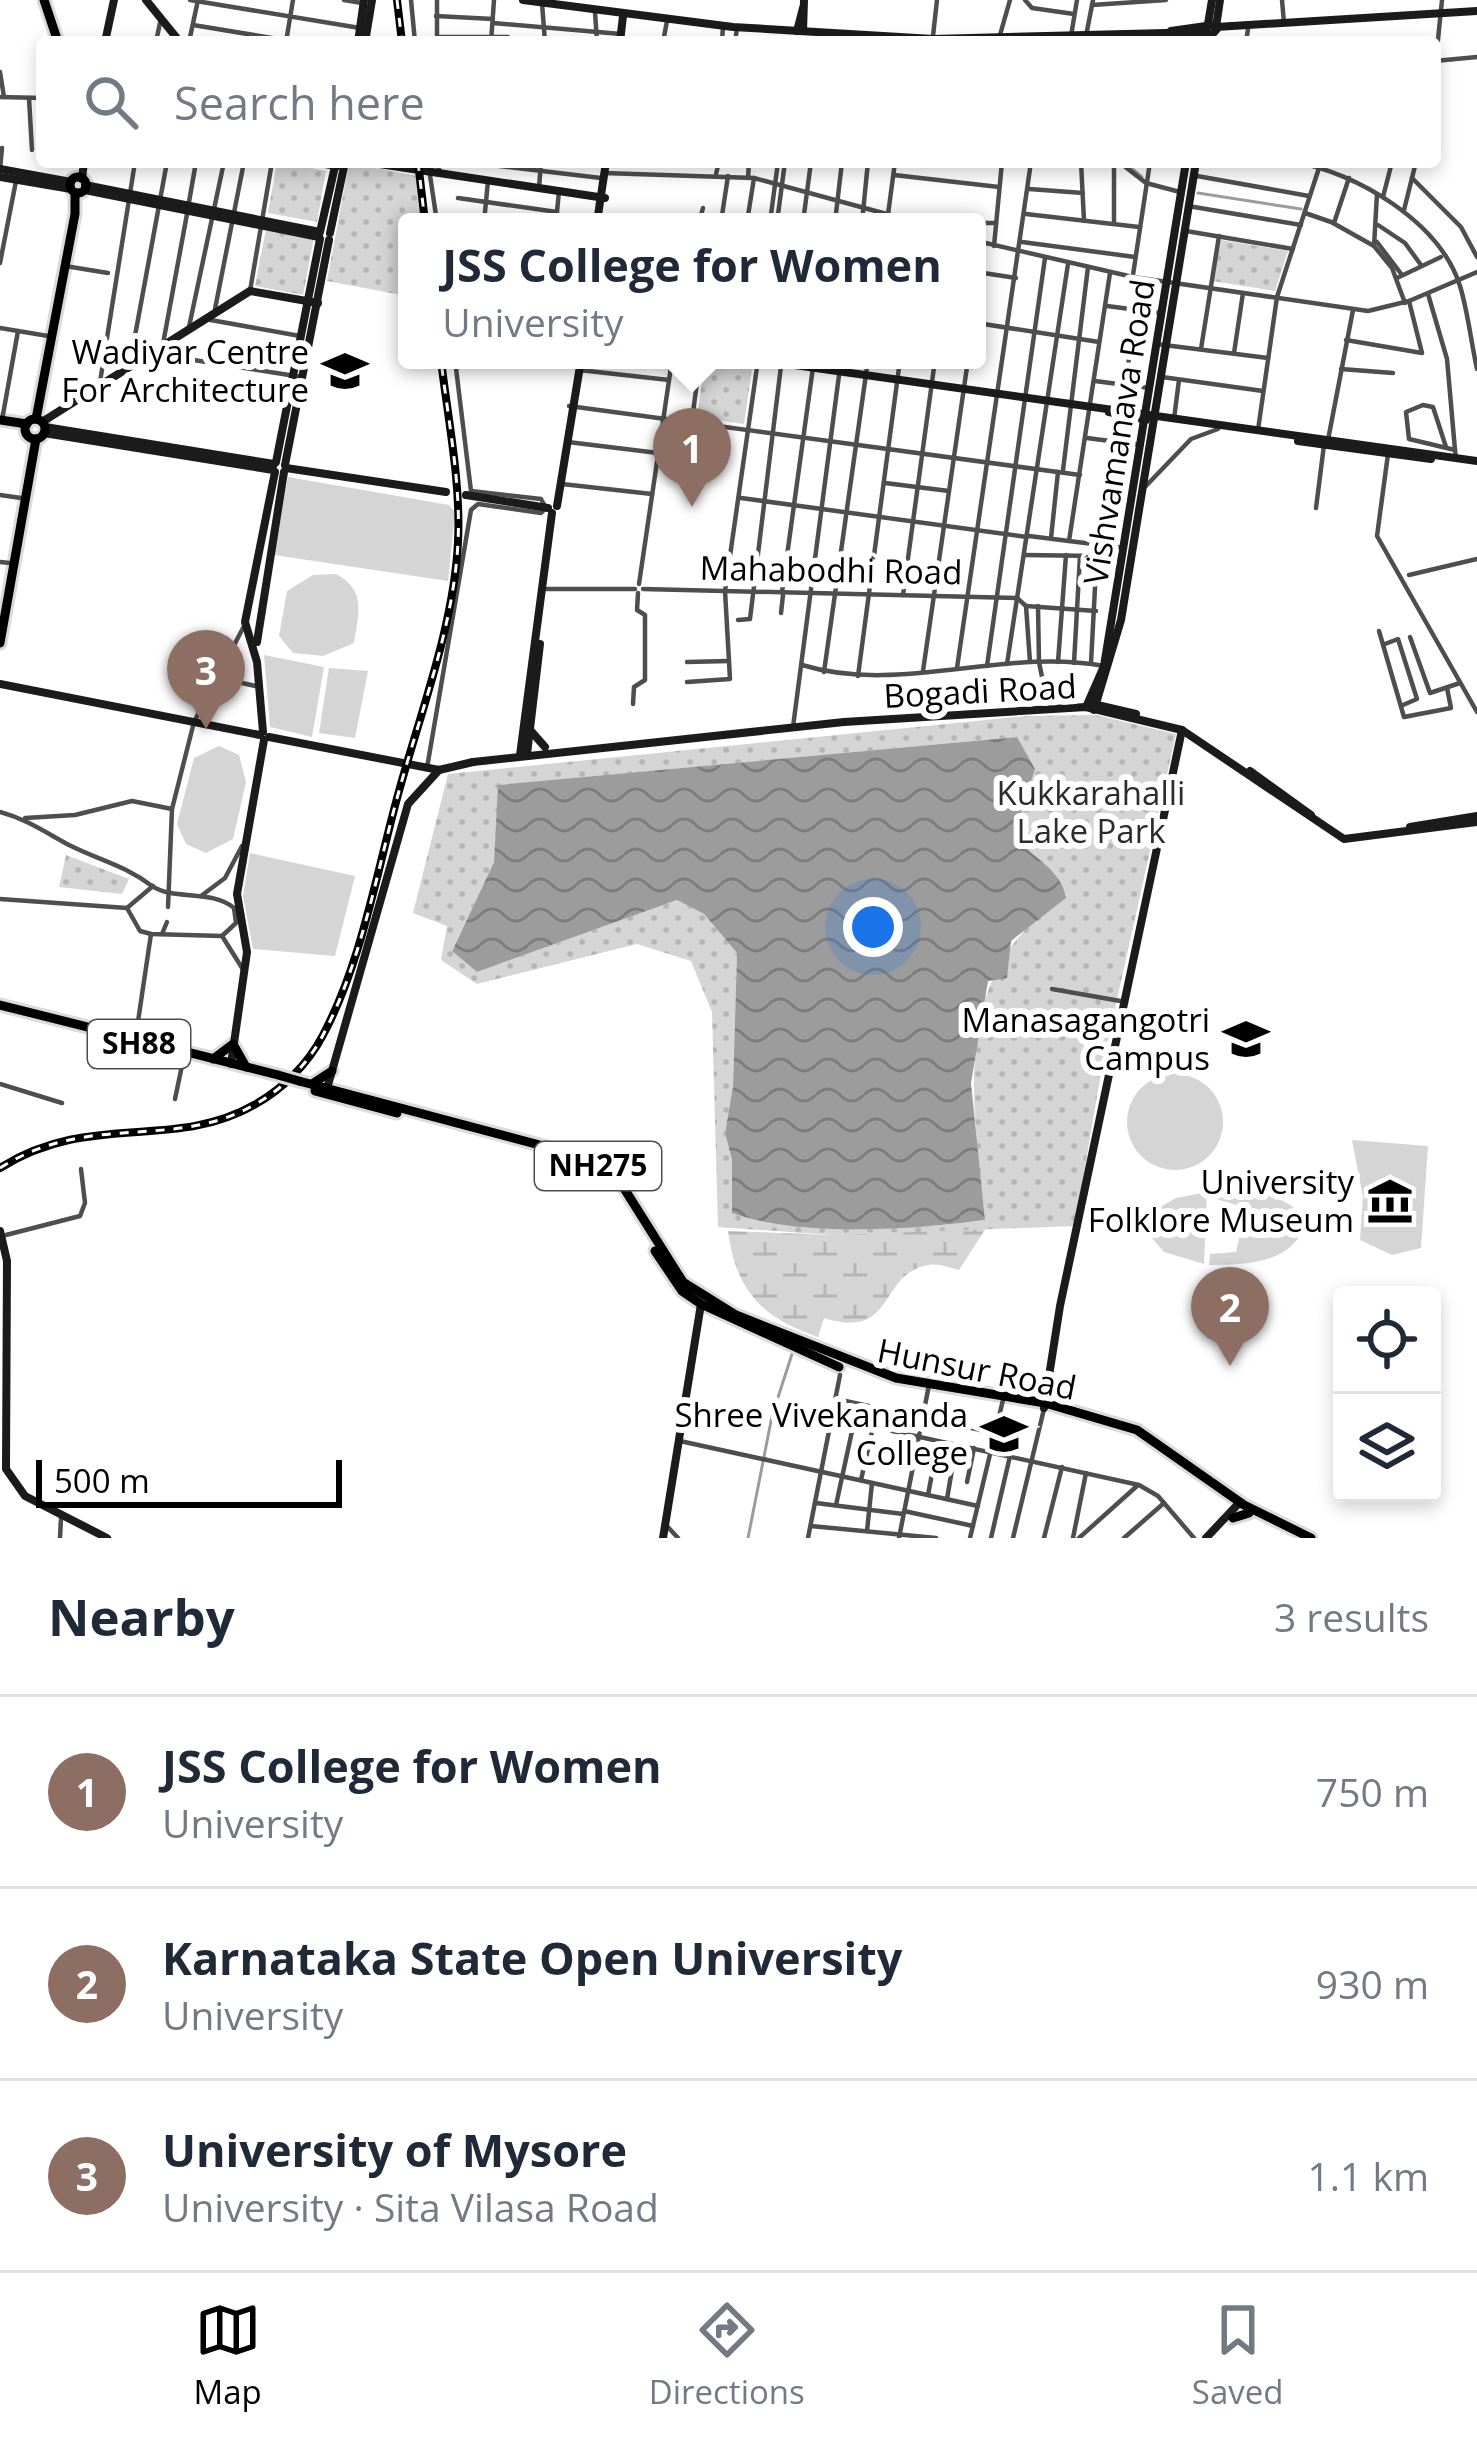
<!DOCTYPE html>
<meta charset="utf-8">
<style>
body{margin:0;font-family:"Open Sans",sans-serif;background:#f6f6f7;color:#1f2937}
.controls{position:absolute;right:36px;bottom:36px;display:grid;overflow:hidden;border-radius:12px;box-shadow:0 6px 18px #0003}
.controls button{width:108px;height:108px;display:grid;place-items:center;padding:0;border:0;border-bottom:3px solid #e0e1e3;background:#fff;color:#1f2937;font:60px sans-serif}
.scale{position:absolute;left:36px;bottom:30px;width:306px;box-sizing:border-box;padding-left:12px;border:6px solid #000;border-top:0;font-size:33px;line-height:42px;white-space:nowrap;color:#000;-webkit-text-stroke:9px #fff;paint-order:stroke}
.you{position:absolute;left:873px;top:927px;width:42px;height:42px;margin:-30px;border:9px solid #fff;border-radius:50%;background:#1a73e8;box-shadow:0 0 0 18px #1a73e833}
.badge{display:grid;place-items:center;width:78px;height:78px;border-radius:50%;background:#000;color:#fff;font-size:39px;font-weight:700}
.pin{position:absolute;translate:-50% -99px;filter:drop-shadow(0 3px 6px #0008)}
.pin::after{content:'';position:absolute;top:63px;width:42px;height:36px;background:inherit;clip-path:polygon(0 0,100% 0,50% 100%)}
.popup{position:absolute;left:398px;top:213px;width:588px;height:156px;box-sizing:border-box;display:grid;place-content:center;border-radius:12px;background:#fff;filter:drop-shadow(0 3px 9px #0005);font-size:39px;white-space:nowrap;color:#747a83}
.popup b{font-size:45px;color:#1f2937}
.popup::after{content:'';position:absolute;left:50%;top:100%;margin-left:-24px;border:24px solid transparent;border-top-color:#fff}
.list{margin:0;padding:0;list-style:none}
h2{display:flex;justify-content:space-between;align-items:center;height:156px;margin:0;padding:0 48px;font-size:51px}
h2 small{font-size:39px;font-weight:400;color:#747a83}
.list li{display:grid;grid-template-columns:78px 1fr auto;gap:36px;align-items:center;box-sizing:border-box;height:192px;padding:0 48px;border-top:3px solid #e0e1e3}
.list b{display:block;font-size:45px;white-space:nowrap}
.list p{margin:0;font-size:39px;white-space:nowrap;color:#747a83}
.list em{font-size:39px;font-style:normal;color:#747a83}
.icon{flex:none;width:66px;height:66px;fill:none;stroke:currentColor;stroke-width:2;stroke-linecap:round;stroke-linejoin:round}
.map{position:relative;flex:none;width:1477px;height:1538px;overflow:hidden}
.search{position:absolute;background:#fff;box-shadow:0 6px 18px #0003;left:36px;right:36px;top:36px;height:132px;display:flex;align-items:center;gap:30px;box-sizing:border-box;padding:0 42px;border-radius:12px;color:#747a83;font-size:45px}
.sheet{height:732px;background:#fff}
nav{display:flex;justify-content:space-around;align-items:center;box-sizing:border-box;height:168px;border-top:3px solid #e0e1e3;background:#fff;font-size:33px;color:#747a83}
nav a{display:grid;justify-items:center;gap:6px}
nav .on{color:#000}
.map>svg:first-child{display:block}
</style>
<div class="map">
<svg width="1477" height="1538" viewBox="0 0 1477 1538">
<defs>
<pattern id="wetland-marsh" width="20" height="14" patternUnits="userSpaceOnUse" patternTransform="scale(3)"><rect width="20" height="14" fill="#d5d5d5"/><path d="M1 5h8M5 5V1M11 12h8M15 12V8" fill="none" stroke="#b5b5b5"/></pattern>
<pattern id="park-dots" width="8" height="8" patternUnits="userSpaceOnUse" patternTransform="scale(3)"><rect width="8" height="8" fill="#d5d5d5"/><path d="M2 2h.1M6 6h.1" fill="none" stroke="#b5b5b5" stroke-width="1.8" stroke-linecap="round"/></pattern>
<pattern id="water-waves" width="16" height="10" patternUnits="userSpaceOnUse" patternTransform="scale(3)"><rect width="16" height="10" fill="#9c9c9c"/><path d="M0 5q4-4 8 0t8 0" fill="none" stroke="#7d7d7d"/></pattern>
</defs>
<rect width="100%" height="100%" fill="#fff"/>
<g fill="#d5d5d5">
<path d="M288,477l161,28 6,7 -7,69 -174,-26z"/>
<path d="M336,574c30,16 23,39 18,69l-31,13 -30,-3 -14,-17 8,-45 26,-16z"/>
<path d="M264,655l60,12 -12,70 -42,-10z"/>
<path d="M329,668l39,3 -13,67 -36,-5z"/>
<path d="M219,746l20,9 7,27 -13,57 -27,14 -20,-9 -9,-20 17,-66z"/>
<path d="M250,853l105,23 -20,80 -82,-7 -10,-53z"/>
<circle cx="1175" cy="1122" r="48"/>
<path d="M1352,1140l76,6 -7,102 -29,7 -32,-15 3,-43z"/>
<path d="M1262,1190l30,16 12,22c-16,37 -60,36 -95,37l1,-11 26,-2 10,-44 -30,-9 -2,-8z"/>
<path d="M1207,1192l-3,72 -40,-12 -25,-29 3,-6 34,-19z"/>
</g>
<path fill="url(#wetland-marsh)" d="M986,1228l-27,42c-8,-2 -22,-7 -30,-5 -52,8 -32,76 -105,53l-6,19c-56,-19 -82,-46 -90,-106l105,4z"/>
<g fill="url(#park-dots)" fill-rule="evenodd">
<path d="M277,162l49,9 -9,51 -49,-9z"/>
<path d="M349,163l68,13 4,46h-14v74l-80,-15z"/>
<path d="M266,229l48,9 -11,57 -48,-9z"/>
<path d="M1221,240l67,11 -13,40 -63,-10z"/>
<path d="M705,360l48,2 -9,62 -47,-7z"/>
<path d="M1096,715l80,19 -74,333 -27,159 -242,9 -115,-8 -6,-215 -21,-51 -54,-17 -160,40 -36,-24 6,-34 -34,-13 35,-139 577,-58zM1017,737l17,32 -20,66c16,22 47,34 52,62 -119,73 -93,205 -81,323 -67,10 -190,15 -252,-7l-1,-53 -7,-27 8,-47 4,-133 -33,-39 -27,-14 -200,72 -25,-22 42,-88 5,-77z"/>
<path d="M66,855l63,24 -7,15 -63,-7z"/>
</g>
<path fill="url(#water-waves)" d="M1017,737l18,32 -21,66c16,22 48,34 52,63l-55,43 -4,37 -19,3 -17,102 14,137c-72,10 -185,17 -253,-7v-53l-7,-27 8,-47 4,-133 -33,-39 -27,-14 -200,72 -25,-21 42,-89 4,-77z"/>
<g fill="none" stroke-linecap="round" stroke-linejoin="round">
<g stroke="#9c9c9c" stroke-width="3">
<path d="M1124,162l18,15"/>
<path d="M1198,193l103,16"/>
<path d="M748,1538l24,-122 21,-65"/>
</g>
<g stroke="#dbdbdb" stroke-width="15">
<g id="primary">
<path d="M44,0l14,42"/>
<circle cx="78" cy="185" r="8"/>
<path d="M36,419l39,-205v-21"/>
<circle cx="35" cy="429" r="10"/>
<path d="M0,420l27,4"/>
<path d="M0,643l36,-204"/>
<path d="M0,1005l278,70"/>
<path d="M213,1059l20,-15 13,23"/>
<path d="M299,1081l301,80 15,13 68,108 53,33 160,63 149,25 92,27 107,75 67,33"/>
<path d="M312,1084l20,-13"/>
<path d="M315,1091l82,22"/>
<path d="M655,1251l27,40 19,13 138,63"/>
<path d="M1233,1518l16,-5"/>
</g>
</g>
<g stroke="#4e4e4e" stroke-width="4.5">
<path d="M190,0l170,28"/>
<path d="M344,0l18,3"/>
<path d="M411,0l4,42"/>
<path d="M437,0v42"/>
<path d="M1025,0l7,8 42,6"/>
<path d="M1282,0l2,23"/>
<path d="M542,3l3,39"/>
<path d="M1092,5l74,-5"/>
<path d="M595,12l2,30"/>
<path d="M436,16l57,3"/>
<path d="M493,23l128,11"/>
<path d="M193,25l103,17"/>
<path d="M1000,35l10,-35"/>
<path d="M933,36l4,-36"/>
<path d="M1071,36l6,-36"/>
<path d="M1086,36l7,-36"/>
<path d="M437,37h71"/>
<path d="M156,42l5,-24"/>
<path d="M189,42l9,-42"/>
<path d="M286,42l7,-42"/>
<path d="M491,42l3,-42"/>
<path d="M663,42l4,-21"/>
<path d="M722,42l1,-16"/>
<path d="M735,42l2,-14"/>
<path d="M1246,42l2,-13"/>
<path d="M1435,61l42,-4"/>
<path d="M1435,69l7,-69"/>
<path d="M0,72l4,25"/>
<path d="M0,97l42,1"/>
<path d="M29,98l3,52"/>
<path d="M428,162l9,60"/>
<path d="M465,162l136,16"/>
<path d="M1081,162l3,59"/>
<path d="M1119,162l27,21 34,9"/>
<path d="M1294,162c62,10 146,60 166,124 8,26 11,56 17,83"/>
<path d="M0,170l2,-22"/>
<path d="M604,173l150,5 162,44"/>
<path d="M437,174l4,-12"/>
<path d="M716,174l3,-12"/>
<path d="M894,175l105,12"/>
<path d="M1197,176l112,20"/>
<path d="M748,178l1,-16"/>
<path d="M1412,178l49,49 16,30"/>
<path d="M539,188l2,-26"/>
<path d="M1029,189l54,4"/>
<path d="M1377,194l-3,52 18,22 13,35"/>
<path d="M1383,197l9,-35"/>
<path d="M458,198l99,14"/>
<path d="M189,202l7,-40"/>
<path d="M1188,206l113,19"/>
<path d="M1404,210l12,-48"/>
<path d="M1305,213l29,10 15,-45"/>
<path d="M1026,214l113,13"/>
<path d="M602,217l34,5"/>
<path d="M473,222h20"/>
<path d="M484,222l4,-41"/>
<path d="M556,222l3,-31"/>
<path d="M699,222l4,-14"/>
<path d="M721,222l7,-46"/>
<path d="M747,222l7,-44"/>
<path d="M770,222l8,-60"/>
<path d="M777,222l8,-60"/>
<path d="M803,222l8,-60"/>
<path d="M835,222l7,-60"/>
<path d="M862,222l6,-60"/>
<path d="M887,222l8,-60"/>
<path d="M1114,222v-60"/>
<path d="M977,223h19"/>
<path d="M1333,223l41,23"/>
<path d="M1378,225l27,18 16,22"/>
<path d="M1186,231l107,18"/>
<path d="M977,241l156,36 235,34 41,-10 68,-29"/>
<path d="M1022,242l113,15"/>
<path d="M1377,242l25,33"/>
<path d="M994,246l8,-84"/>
<path d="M0,263l16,-82"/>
<path d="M65,266l43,7"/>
<path d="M977,272l39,6"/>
<path d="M1133,275l17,-113"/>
<path d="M1397,278l44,-21"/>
<path d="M250,291l22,-129"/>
<path d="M977,293l2,-18"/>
<path d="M1428,294l19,65 8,91"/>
<path d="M1107,306l54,7"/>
<path d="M215,309l29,-147"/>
<path d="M205,319l95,17"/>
<path d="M977,323l122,19"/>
<path d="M189,327l35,-165"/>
<path d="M0,328l48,8"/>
<path d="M1346,340l76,13 -13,-52"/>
<path d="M163,344l24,-130"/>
<path d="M1156,344l112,14"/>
<path d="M1201,349l18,-113"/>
<path d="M1234,353l9,-60"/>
<path d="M155,354l147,23"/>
<path d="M455,360l16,131 70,8 5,9"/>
<path d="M130,363l37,-201"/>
<path d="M1341,369l52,4"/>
<path d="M579,370l90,10"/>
<path d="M1162,377l101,14"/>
<path d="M1095,381l54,7"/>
<path d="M100,382l35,-220"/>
<path d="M1125,384l12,-75"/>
<path d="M569,406l511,69"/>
<path d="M1174,419l5,-39"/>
<path d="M2,420l16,-89"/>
<path d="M692,420l8,-60"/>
<path d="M1258,430l19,-133 42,-129"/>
<path d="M1087,438l54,7"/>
<path d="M1328,440l25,-130"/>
<path d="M568,442l90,11"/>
<path d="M1446,447l-13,-40 -10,-2 -17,7 3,27 46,11 1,8"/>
<path d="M1388,454l-11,82 100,176"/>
<path d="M1063,470l25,-203"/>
<path d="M885,483l64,8"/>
<path d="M562,484l90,10"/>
<path d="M1144,488l47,-49 27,-10"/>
<path d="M0,495l21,3"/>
<path d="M741,498l286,39"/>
<path d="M1316,508l8,-63"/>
<path d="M1029,536l96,12"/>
<path d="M1051,538l7,-66"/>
<path d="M1069,541l41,-268"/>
<path d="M1099,544l16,-102"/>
<path d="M1024,555l73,1"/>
<path d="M0,562l10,1"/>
<path d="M1409,575l68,-16"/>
<path d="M639,584l33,-224"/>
<path d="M544,589h91"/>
<path d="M643,589l374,9 9,8 4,56"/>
<path d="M782,592l32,-232"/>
<path d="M903,595l32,-235"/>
<path d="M1026,606l70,5"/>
<path d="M1038,606l1,56 9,45"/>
<path d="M781,613l2,-18"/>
<path d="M738,620l12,-1 31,-253"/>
<path d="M1379,631l25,86 47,-9 -4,-20"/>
<path d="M1410,637l20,56 30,-10"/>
<path d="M1385,644l13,-5 19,60 -14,6"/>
<path d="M687,662l42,-1"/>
<path d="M1058,662l8,-107"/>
<path d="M1074,663l6,-107"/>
<path d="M1091,663l6,-113"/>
<path d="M1007,664l61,-400"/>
<path d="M802,665c99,30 202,-18 302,1"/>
<path d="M987,666l58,-408"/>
<path d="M957,668l74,-506"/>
<path d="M923,671l45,-311"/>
<path d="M824,672l44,-312"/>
<path d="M858,676l42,-316"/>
<path d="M215,677l45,10"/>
<path d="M687,682l43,-3 -5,-88 33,-231"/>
<path d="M633,704l1,-17 11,-7v-65l-8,-5 1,-17"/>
<path d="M793,727l48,-367"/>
<path d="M427,768l44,-258 7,-6 63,9 5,-5"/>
<path d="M0,812c26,7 45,20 69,33 32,16 55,20 83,41 22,15 60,3 82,22l2,15 -14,13 -71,-2 -11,-3 -13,-23"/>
<path d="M25,818l50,-3 57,-14 40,8"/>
<path d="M201,896l24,-18 17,-32"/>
<path d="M0,899l127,9"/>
<path d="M168,907l4,-98 22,-87 49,-94"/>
<path d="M127,908l26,-22"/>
<path d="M162,934l5,-12"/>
<path d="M222,936l22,35"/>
<path d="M1052,989l74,13"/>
<path d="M136,1035l15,-101"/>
<path d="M0,1084l62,19"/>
<path d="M175,1099l9,-43"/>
<path d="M6,1235l74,-19 5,-13 -4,-34"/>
<path d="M836,1399l159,34"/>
<path d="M833,1418l306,67 19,11 36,42"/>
<path d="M680,1441l298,65"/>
<path d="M861,1480l12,-53"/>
<path d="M967,1482l7,-34"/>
<path d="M928,1495l10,-53"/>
<path d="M947,1499l9,-53"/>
<path d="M816,1503l87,11"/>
<path d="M836,1505l18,-83"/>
<path d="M904,1511l69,15"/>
<path d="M666,1525l12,13"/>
<path d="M811,1526l125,12"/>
<path d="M867,1531l5,-48"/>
<path d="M60,1538l1,-20"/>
<path d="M808,1538l32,-163"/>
<path d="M899,1538l30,-153"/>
<path d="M970,1538l33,-138"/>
<path d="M991,1538l19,-82"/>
<path d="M1013,1538l31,-129"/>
<path d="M1044,1538l18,-71"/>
<path d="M1073,1538l13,-65"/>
<path d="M1079,1538l58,-52"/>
<path d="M1124,1538l40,-35"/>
</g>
<g stroke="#1b1b1b" stroke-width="8">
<path d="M146,0l34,42"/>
<path d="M523,0l210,27 200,12 272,-7"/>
<path d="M1220,0l-4,27 261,-16"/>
<path d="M1208,24l4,-24"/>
<path d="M1210,24l7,5 -6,7 -6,-6z"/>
<path d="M797,31l6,-23"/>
<path d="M803,31l1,-31"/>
<path d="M1171,31l35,-5"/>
<path d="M105,42l9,-42"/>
<path d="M358,42l6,-42"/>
<path d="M365,42l7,-42"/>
<path d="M620,42l3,-26"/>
<path d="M313,162l24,4"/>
<path d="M366,162l239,36"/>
<path d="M0,169l71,13"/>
<path d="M0,177l71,12"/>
<path d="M82,179l2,-17"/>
<path d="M85,185l235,47 16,-70"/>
<path d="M85,190l234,47"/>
<path d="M597,222l9,-60"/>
<path d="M330,233l15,-71"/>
<path d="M758,360l719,101"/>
<path d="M1109,412l37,8"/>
<path d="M42,422l208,-131 68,12"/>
<path d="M45,427l229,37"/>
<path d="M44,433l229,37"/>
<path d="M1298,441l133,18"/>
<path d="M276,462l44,-223"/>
<path d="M285,465l44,-225"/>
<path d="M286,468l160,24"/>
<path d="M466,495l82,13"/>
<path d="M557,506l24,-146"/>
<path d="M257,642l27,-170"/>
<path d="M0,684l260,51"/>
<path d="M1093,704l43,10"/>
<path d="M1086,707l18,-41 82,-504"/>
<path d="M1094,710l27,-90 75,-458"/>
<path d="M530,730l15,17"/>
<path d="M263,732l-6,-70 -12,-40 30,-150"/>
<path d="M269,737l170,33 34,-8"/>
<path d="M527,754l13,-110"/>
<path d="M520,755l32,-242"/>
<path d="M473,762l371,-40 242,-15 96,23 162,109 133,-17"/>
<path d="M1250,771l61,44"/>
<path d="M1410,827l67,-11"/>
<path d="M231,1064l16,-112 -10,-58 27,-154"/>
<path d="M326,1092l82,-288 31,-34"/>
<path d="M0,1231l7,30 -1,208 19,27 82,42"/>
<path d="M1044,1408l16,-102 122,-576"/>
<path d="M663,1538l38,-234"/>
<path d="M1206,1538l34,-36"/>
</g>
<use href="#primary" stroke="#000" stroke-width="9"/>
<g stroke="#000" stroke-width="8">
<g id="rail">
<path d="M397,0l5,42"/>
<path d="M418,162l7,60"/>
<path d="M0,1168c90,-57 173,-17 254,-63 29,-16 54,-41 69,-70 39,-73 54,-165 76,-244 22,-80 55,-166 59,-249 3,-60 -10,-122 -17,-182"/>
</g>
</g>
<use href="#rail" stroke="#fff" stroke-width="3" stroke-dasharray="9" stroke-linecap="butt"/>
<g stroke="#dbdbdb" stroke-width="15" stroke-linecap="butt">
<path id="primary-bridge" d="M278,1075l21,6"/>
</g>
<use href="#primary-bridge" stroke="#000" stroke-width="9"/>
</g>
<defs>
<g id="university-bare" transform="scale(3.6)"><path d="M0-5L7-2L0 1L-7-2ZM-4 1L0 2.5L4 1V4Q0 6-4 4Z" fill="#000" stroke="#fff" stroke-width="2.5" paint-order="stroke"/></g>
<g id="museum-bare" transform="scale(3.6)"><path d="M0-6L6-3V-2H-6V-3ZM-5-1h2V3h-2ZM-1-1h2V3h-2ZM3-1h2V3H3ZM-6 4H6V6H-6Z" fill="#000" stroke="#fff" stroke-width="2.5" paint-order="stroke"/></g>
</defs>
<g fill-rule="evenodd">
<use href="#university-bare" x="345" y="371"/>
<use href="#university-bare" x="1246" y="1039"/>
<use href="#museum-bare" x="1390" y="1201"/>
<use href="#university-bare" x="1004" y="1434"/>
</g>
<g text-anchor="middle" stroke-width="12" stroke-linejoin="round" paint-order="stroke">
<g fill="#fff" stroke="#4c4c4c" stroke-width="3">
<rect x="88" y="1020" width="102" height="48" rx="9"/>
<rect x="535" y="1142" width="126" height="48" rx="9"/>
</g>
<g font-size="30" font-weight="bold" fill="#000">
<text x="139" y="1054">SH88</text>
<text x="598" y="1176">NH275</text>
</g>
<g font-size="33" fill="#000" stroke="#fff" text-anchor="end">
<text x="309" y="364">Wadiyar Centre<tspan x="309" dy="38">For Architecture</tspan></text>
<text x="1210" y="1032">Manasagangotri<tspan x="1210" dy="38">Campus</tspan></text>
<text x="1354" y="1194">University<tspan x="1354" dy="38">Folklore Museum</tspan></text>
<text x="968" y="1427">Shree Vivekananda<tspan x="968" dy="38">College</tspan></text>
</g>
<g font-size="33" fill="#000" stroke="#fff">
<text transform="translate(1119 432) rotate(-81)" y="12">Vishvamanava Road</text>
<text transform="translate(831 570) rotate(1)" y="12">Mahabodhi Road</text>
<text transform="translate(980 691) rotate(-3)" y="12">Bogadi Road</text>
<text transform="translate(977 1369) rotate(11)" y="12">Hunsur Road</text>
</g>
<g font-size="33" fill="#2c2c2c" stroke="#fff">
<text x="1091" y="805">Kukkarahalli<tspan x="1091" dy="38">Lake Park</tspan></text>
</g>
</g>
</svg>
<div class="controls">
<button><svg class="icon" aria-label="locate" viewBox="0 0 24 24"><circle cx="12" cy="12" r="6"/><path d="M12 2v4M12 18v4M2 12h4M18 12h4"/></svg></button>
<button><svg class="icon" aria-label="layers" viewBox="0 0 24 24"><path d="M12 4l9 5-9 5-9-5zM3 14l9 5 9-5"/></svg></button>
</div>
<div class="scale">500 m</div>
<div class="you"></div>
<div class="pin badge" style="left:692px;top:507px;background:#8d6e63">1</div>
<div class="popup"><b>JSS College for Women</b>University</div>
<div class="pin badge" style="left:1230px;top:1366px;background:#8d6e63">2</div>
<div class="pin badge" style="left:206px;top:729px;background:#8d6e63">3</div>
<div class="search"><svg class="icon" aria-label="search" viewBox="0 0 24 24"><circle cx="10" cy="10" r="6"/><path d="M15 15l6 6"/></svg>Search here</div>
</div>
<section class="sheet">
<h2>Nearby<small>3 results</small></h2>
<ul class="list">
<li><span class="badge" style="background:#8d6e63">1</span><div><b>JSS College for Women</b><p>University</p></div><em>750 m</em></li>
<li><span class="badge" style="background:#8d6e63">2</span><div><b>Karnataka State Open University</b><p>University</p></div><em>930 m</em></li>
<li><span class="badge" style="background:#8d6e63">3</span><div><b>University of Mysore</b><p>University · Sita Vilasa Road</p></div><em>1.1 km</em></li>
</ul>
</section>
<nav>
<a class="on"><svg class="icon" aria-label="map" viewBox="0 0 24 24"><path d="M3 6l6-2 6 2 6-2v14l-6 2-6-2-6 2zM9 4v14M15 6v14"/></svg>Map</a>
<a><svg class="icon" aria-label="directions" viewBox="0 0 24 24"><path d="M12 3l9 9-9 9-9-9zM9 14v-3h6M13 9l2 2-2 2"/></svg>Directions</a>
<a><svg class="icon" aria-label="saved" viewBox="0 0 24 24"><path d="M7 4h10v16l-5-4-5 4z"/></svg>Saved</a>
</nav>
